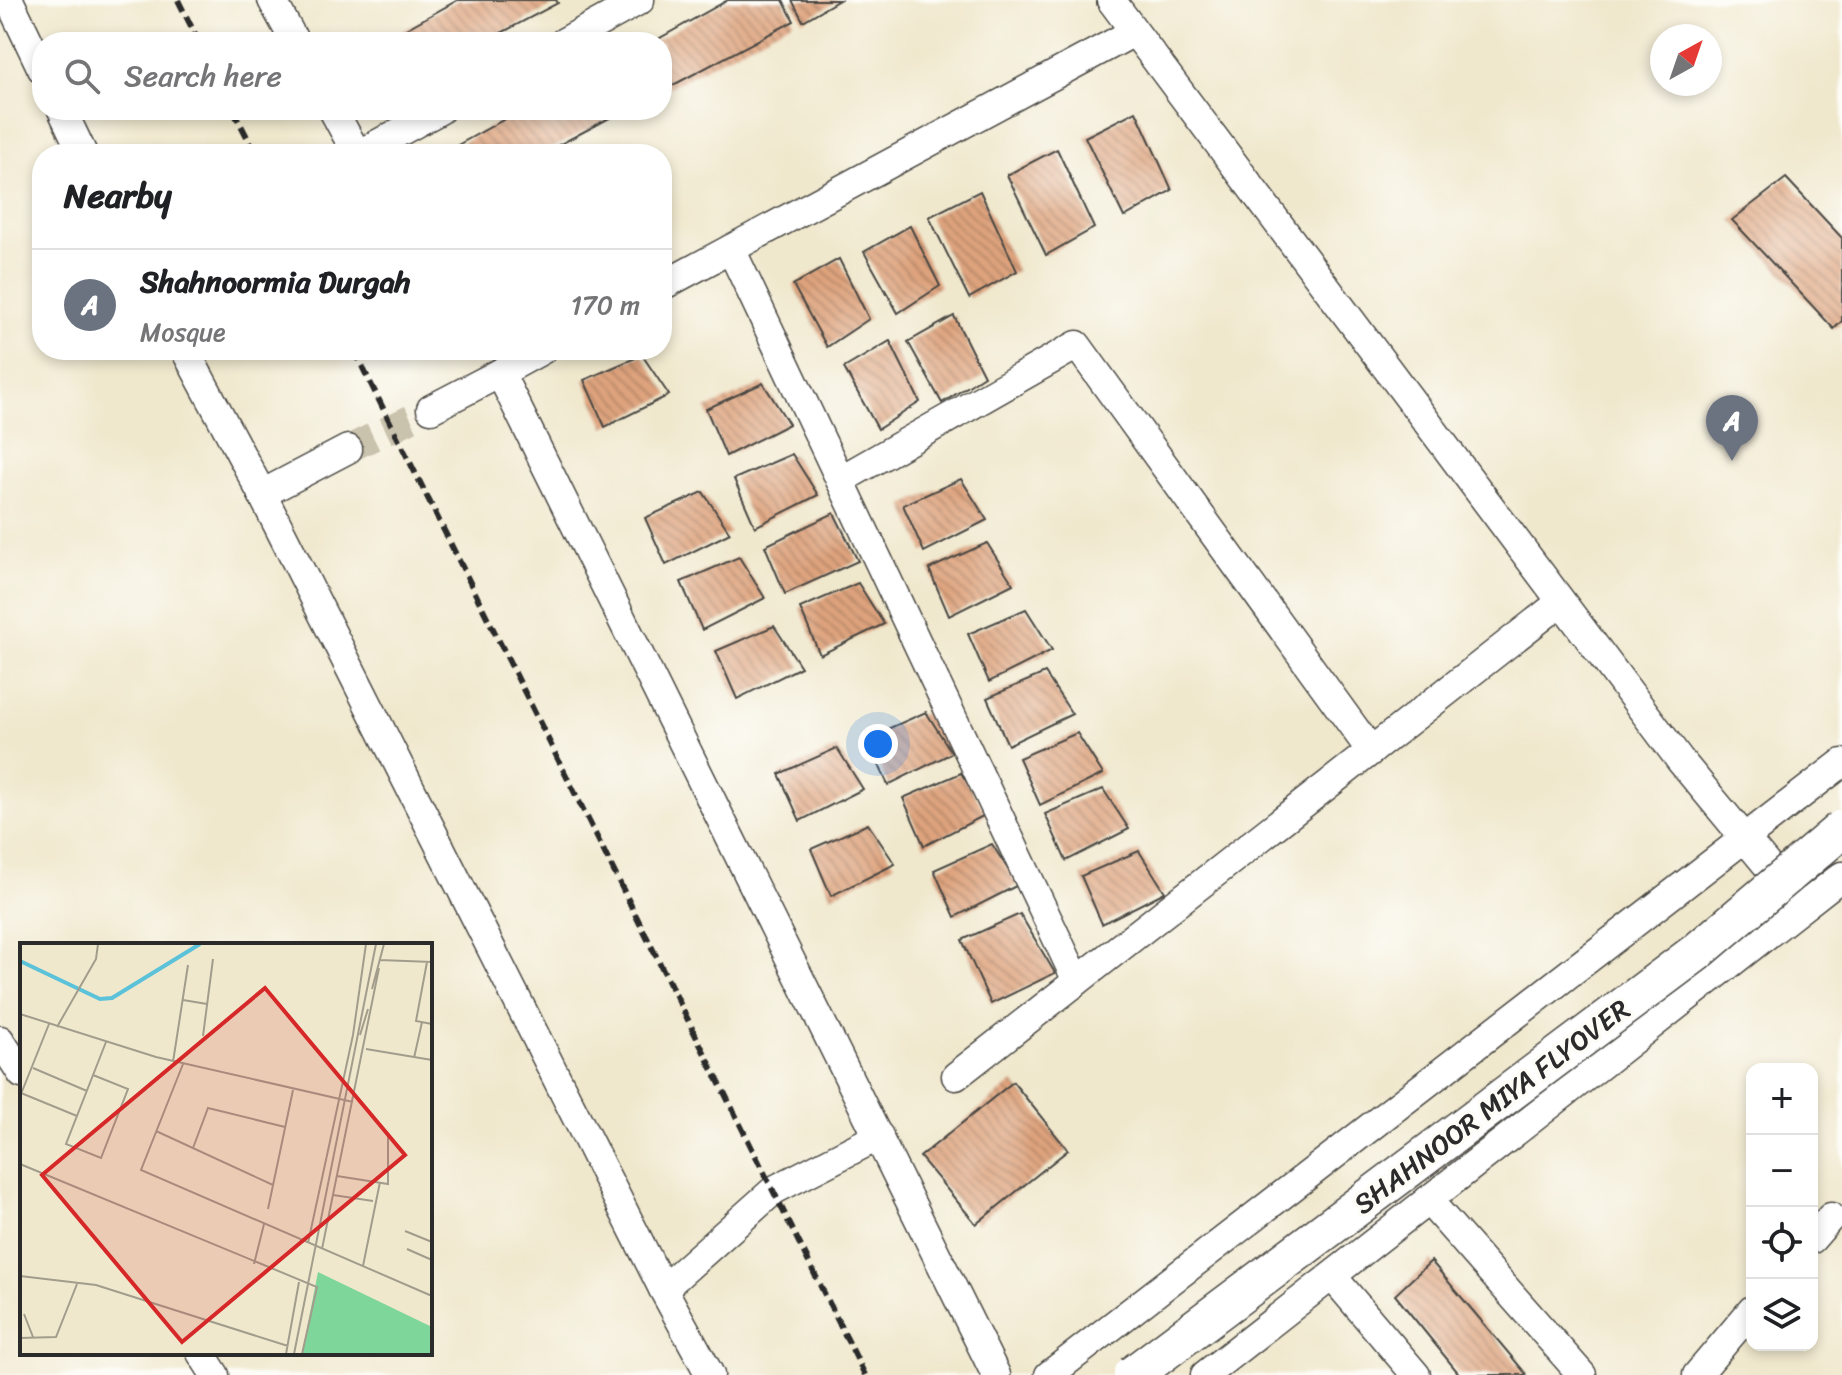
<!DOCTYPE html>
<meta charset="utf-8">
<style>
body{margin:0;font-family:Sriracha,sans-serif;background:#f6f6f6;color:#202124}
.controls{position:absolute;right:24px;bottom:24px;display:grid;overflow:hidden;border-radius:16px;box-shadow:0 4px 12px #0003}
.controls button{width:72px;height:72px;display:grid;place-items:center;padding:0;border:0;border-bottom:2px solid #e0e0e0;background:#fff;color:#202124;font:40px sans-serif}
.compass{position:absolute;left:1650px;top:24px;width:72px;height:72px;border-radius:50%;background:#fff;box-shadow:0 4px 12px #0003;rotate:40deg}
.you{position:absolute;left:878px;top:744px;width:28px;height:28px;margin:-20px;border:6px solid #fff;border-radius:50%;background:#1a73e8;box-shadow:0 0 0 12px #1a73e833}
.badge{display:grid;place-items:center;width:52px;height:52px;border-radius:50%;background:#db2777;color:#fff;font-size:26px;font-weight:700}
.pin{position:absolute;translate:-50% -66px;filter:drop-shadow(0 2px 4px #0008)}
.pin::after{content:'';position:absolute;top:42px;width:28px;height:24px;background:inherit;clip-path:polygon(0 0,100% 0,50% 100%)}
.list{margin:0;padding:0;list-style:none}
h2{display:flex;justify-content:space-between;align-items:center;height:104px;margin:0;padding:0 32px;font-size:34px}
h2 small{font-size:26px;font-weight:400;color:#757577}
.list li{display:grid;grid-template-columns:52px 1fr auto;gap:24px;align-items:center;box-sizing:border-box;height:112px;padding:0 32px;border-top:2px solid #e0e0e0}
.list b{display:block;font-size:30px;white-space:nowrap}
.list p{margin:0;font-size:26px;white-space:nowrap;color:#757577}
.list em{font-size:26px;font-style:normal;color:#757577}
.icon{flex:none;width:44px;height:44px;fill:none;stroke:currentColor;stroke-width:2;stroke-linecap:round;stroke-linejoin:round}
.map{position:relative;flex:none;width:1842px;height:1375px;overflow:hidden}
.search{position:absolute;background:#fff;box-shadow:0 4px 12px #0003;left:32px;top:32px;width:640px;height:88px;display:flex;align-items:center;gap:20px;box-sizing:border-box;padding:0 28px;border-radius:32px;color:#757577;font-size:30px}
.panel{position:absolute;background:#fff;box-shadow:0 4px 12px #0003;left:32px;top:144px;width:640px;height:216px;border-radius:32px}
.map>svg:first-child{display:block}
</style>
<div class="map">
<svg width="1842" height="1375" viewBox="0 0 1842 1375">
<defs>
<pattern id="building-back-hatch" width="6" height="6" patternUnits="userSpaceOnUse" patternTransform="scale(2)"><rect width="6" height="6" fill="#dea37d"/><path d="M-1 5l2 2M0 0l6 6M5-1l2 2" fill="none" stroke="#b48567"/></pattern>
</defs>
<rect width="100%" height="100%" fill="#fdfcf7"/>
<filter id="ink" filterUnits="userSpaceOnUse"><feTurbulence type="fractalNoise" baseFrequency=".0125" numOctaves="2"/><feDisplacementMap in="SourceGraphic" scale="16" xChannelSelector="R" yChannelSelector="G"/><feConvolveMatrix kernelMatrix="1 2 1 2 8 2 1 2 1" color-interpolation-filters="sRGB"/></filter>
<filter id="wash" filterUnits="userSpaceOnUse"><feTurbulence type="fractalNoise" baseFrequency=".006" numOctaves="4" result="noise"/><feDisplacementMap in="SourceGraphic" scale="32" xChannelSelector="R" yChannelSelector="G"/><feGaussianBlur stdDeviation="1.8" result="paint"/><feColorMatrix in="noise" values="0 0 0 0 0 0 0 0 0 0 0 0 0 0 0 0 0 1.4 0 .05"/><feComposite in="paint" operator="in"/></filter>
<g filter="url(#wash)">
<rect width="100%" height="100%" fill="#f0e8cd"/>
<g id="blocks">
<g fill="url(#building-back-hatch)">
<path d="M458,0h98l2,3 -74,39h-84l-5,-7z"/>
<path d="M728,0h55l11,21 -132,70v-49h-9z"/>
<path d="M792,0h47l-36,21z"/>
<path d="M521,110h94l2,4 -75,40h-81l-5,-8z"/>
<path d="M1136,111l36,79 -48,27 -39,-80z"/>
<path d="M1057,149l37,79 -48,27 -39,-80z"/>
<path d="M1786,178l56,60v83l-8,8 -102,-109z"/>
<path d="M980,191l37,80 -48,27 -40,-81z"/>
<path d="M910,226l30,60 -42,27 -34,-61z"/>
<path d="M839,259l30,60 -42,28 -34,-62z"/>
<path d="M954,316l30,60 -42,27 -34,-61z"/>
<path d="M890,341l30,61 -42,27 -34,-61z"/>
<path d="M642,355l27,40 -64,32 -21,-47z"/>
<path d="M763,383l26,41 -63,32 -20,-47z"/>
<path d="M792,454l26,41 -63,32 -21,-48z"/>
<path d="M961,479l26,41 -63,32 -21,-47z"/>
<path d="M703,492l27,41 -64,32 -21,-47z"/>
<path d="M834,513l24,48 -73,33 -20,-48z"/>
<path d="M987,543l26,41 -64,32 -20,-47z"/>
<path d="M739,557l26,41 -63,32 -21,-48z"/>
<path d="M858,583l26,41 -64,31 -20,-47z"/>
<path d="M1026,609l26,41 -63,32 -21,-48z"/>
<path d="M774,626l27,41 -64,32 -21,-48z"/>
<path d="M1045,673l27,41 -64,31 -21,-47z"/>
<path d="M926,712l26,41 -64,32 -21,-47z"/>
<path d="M1077,733l26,41 -63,31 -21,-47z"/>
<path d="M837,748l26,41 -63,32 -21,-47z"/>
<path d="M961,773l26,41 -63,32 -21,-48z"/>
<path d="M1103,789l26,40 -63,32 -21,-47z"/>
<path d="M868,824l27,40 -64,32 -20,-47z"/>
<path d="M992,844l26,41 -63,32 -21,-47z"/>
<path d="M1139,851l26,41 -63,32 -21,-48z"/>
<path d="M1020,914l35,59 -64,31 -29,-64z"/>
<path d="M1013,1082l55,68 -92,74 -56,-67z"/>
<path d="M1431,1261l96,114h-67l-65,-80z"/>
</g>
</g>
</g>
<g filter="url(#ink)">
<use href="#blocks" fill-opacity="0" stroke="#494743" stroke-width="2"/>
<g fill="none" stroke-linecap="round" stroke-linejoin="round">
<path stroke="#c9c2ad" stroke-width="28" stroke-dasharray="28 14" stroke-linecap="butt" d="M348,449l83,-40"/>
<g stroke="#494743" stroke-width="31">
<g id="minor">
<path d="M9,0l33,69"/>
<path d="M272,0l23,42"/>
<path d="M1111,0l569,760 121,146"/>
<path d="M564,42l76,-42"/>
<path d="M62,110l21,44"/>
<path d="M333,110l24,44"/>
<path d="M359,154l81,-44"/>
<path d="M731,249l346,732"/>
<path d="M662,286l472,-254"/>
<path d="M185,350l77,144 401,795 47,86"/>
<path d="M542,350l-42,23 496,1002"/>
<path d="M431,409l69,-36"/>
<path d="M840,480l237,-135 294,406"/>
<path d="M262,494l86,-45"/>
<path d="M0,1040l22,34"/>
<path d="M956,1076l605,-474"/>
<path d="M1428,1200l154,175"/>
<path d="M1812,1239l19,-22"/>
<path d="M1332,1276l84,99"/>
<path d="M663,1289l111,-99 105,-54"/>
<path d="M201,1353l14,22"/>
<path d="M1049,1375l793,-612"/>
<path d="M1205,1375l637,-499"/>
<path d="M1697,1375l55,-65"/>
</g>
</g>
<use href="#minor" stroke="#fff" stroke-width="28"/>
<g stroke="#2b2b2b" stroke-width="6" stroke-dasharray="12 6" stroke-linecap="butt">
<path d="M178,0l21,42"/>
<path d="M233,110l23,44"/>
<path d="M354,350l511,1025"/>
</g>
<g stroke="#494743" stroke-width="41" stroke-linecap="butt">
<path id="secondary-bridge" d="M1133,1375l565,-424 144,-122"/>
</g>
<use href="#secondary-bridge" stroke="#fff" stroke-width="38"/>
</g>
</g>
<g text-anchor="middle" stroke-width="7" stroke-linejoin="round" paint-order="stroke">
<g font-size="28" fill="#2b2b2b" stroke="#fdfcf7">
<text transform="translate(1491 1106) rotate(-37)" y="10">SHAHNOOR MIYA FLYOVER</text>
</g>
</g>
<g transform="translate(20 943)">
<rect width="412" height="412" fill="#f0e8cd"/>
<path d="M298,329l114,55v27h-130z" fill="#7fd69a"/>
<path fill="none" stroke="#5bc2d9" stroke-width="4" d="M0,18l80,38 12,-1 88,-54"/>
<path fill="none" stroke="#a19c8c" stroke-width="2" d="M360,17l52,2M407,19l-11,59 16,3M352,46l12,-45M163,57l24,4M0,71l136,43 197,45M37,84l39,-68 2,-15M340,92l8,-26M183,93l10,-77M346,106l66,11M394,115l8,-36M153,119l15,-97M163,121l-42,106 291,126M13,125l54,23M73,132l35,14 -27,69 -35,-14 40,-102M1,150l56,23M1,151l28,-70M136,188l117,54M173,205l15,-40 77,19M0,221l297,123 -15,67M317,233l51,8v-47M313,252l40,6M248,266l25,-119M385,288l27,11M288,300l45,-208 13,-91M302,306l57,-281M387,306l25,11M234,321l10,-40M343,323l17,-84M0,333l76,9 192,61M4,371l9,23M0,395l36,-1 21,-53M266,411l13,-72M274,411l82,-410"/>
<path fill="#d62828" fill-opacity="0.15" stroke="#d62828" stroke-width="4" d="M245,45l140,167 -223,187 -140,-167z"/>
<rect width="412" height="412" fill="none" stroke="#2b2b2b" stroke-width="4"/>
</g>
</svg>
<div class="controls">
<button>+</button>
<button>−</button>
<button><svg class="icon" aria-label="locate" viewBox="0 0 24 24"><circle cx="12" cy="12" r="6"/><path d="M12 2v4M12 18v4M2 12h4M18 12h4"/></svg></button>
<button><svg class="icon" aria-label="layers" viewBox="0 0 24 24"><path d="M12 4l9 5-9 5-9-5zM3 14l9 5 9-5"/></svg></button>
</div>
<svg class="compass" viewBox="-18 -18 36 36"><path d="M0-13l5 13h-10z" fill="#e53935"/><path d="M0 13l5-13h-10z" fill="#757577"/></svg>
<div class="you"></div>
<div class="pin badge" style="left:1732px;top:461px;background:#6b7280">A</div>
<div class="search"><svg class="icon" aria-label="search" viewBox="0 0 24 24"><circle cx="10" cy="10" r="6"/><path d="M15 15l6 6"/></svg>Search here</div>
<section class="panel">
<h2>Nearby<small></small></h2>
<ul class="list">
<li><span class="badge" style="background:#6b7280">A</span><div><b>Shahnoormia Durgah</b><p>Mosque</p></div><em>170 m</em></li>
</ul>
</section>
</div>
